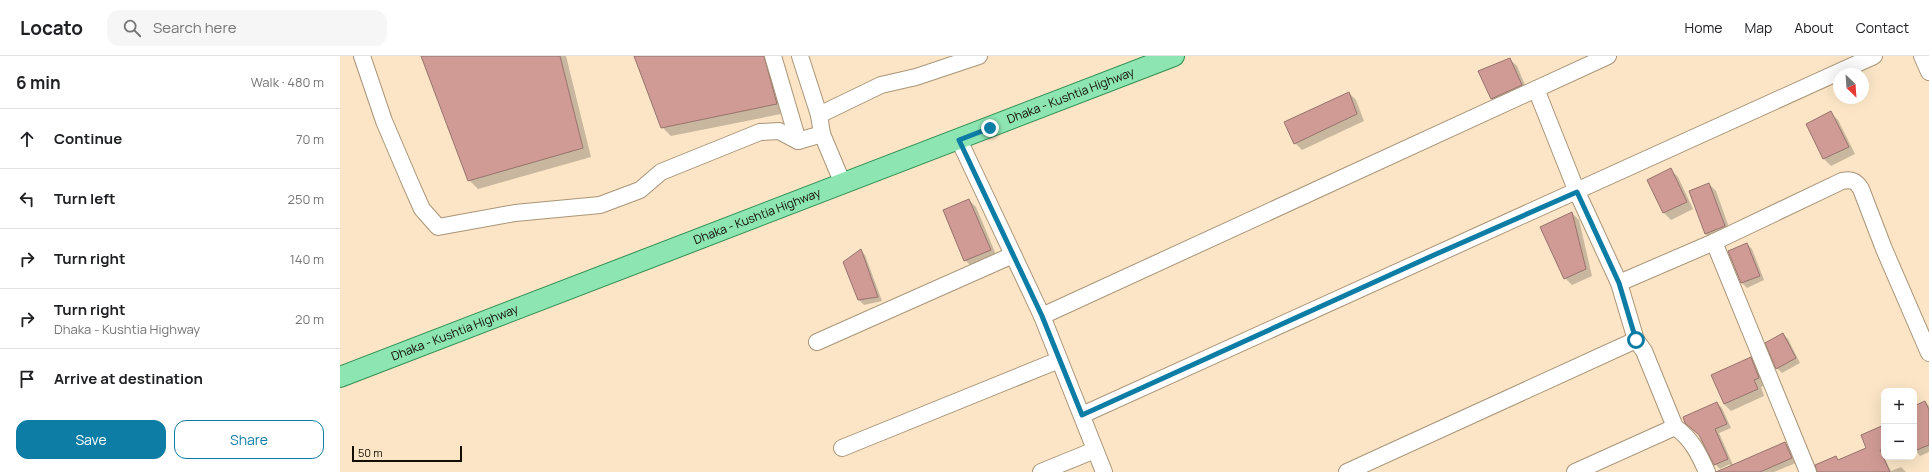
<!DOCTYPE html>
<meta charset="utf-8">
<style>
body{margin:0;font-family:Manrope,sans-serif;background:#f6f6f6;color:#202124}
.controls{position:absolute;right:12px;bottom:12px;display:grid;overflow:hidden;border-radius:8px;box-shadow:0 4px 16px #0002}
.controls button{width:36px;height:36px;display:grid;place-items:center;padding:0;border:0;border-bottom:1px solid #e0e0e0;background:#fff;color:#202124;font:20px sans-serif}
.compass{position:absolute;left:1493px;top:12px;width:36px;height:36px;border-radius:50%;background:#fff;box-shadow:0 4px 16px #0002;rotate:155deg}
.scale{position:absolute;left:12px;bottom:10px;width:110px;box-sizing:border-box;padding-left:4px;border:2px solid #140d04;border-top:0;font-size:11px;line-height:14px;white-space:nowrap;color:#140d04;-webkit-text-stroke:3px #fbe5c6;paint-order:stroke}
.stop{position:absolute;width:12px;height:12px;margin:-9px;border:3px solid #0e7da6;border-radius:50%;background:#fff}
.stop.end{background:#0e7da6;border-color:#fff;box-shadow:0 1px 4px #0008}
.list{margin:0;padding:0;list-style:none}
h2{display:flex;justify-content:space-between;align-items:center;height:52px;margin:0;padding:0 16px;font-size:17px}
h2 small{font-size:13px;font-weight:400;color:#757577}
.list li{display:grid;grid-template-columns:26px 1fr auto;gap:12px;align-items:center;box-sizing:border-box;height:60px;padding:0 16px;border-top:1px solid #e0e0e0}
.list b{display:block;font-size:15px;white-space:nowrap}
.list p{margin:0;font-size:13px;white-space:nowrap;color:#757577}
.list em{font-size:13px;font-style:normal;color:#757577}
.actions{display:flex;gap:8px;padding:12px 16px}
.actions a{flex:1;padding:9px 0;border:1px solid #0e7da6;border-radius:12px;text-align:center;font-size:14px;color:#0e7da6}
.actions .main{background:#0e7da6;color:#fff}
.icon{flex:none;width:22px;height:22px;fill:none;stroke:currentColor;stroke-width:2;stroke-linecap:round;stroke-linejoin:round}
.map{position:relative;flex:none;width:1589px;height:416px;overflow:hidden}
header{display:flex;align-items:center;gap:24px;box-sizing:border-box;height:56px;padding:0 20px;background:#fff;border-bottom:1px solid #e0e0e0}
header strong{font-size:19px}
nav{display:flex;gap:22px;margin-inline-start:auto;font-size:14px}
.search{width:280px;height:36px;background:#f6f6f6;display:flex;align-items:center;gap:10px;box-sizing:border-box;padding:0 14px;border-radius:12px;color:#757577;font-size:15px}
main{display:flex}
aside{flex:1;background:#fff}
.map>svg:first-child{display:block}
</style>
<header>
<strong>Locato</strong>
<div class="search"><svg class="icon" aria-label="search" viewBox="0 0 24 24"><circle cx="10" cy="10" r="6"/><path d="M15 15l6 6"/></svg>Search here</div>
<nav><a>Home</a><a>Map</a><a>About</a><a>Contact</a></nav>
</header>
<main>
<aside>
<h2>6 min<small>Walk · 480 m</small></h2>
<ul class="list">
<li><svg class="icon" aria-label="ahead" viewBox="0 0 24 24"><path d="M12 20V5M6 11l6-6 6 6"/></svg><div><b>Continue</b></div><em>70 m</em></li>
<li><svg class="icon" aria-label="left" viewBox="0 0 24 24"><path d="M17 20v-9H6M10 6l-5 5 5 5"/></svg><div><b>Turn left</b></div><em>250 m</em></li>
<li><svg class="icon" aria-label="right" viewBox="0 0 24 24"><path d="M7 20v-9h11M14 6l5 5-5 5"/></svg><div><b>Turn right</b></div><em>140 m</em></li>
<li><svg class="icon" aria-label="right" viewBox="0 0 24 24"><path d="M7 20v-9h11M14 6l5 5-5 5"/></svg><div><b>Turn right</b><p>Dhaka - Kushtia Highway</p></div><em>20 m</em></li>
<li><svg class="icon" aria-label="arrive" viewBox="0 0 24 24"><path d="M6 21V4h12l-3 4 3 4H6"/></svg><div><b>Arrive at destination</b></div></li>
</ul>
<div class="actions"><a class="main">Save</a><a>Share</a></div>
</aside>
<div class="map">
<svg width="1589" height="416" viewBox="0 0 1589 416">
<rect width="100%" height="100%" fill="#fbe5c6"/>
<g fill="#0003">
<path d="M82,0h144l25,101 -113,32 -9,-9z"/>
<path d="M295,0h135l16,57 -115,23 -9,-9z"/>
<path d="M1169,3l8,7 11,26 -29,14 -7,-7 -12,-27z"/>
<path d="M1009,37l7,7 8,21 -62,29 -7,-7z"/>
<path d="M1491,57l7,7 17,34 -24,12 -7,-7 -17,-35z"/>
<path d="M1331,114l7,7 15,32 -22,11 -7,-7 -15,-33z"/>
<path d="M1369,128l7,7 15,42 -18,8 -7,-7 -16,-43z"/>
<path d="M629,144l7,7 21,50 -25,10 -7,-7z"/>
<path d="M1232,157l7,7 13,56 -20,9 -7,-7 -24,-51z"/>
<path d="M1407,188l5,5 12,31 -17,8 -5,-5 -13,-31z"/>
<path d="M521,194l4,5 17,46 -18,4 -5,-5z"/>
<path d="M1443,278l5,5 12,24 -18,10 -5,-5z"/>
<path d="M1411,303l7,7 8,19 -5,2 3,9 -33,15 -7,-7z"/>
<path d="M1585,346l4,4v46l-9,4 -6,-8v-41z"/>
<path d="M1377,347l5,5 9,20 -12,5 14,32 52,-22 5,5 6,15 -22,9h-41l-3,-8 -10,5 -5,-5 -14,-28z"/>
<path d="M1544,370v31l7,14 10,-4 5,5h-87l17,-15 3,3 29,-12z"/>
</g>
<g fill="#d19b95" stroke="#97736e">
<path d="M81,0h139l23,92 -115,33z"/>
<path d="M294,0h130l13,48 -116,24z"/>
<path d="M1170,2l12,27 -31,14 -13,-28z"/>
<path d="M1009,36l8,22 -63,30 -10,-22z"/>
<path d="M1491,55l18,36 -26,12 -17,-35z"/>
<path d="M1331,112l16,34 -24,11 -16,-33z"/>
<path d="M1369,127l16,43 -20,8 -16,-43z"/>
<path d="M629,143l22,51 -27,11 -21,-51z"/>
<path d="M1232,156l14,57 -22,10 -24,-52z"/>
<path d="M1407,187l13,33 -19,7 -13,-32z"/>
<path d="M521,193l17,48 -20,3 -15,-38z"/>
<path d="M1443,277l13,25 -20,11 -11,-26z"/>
<path d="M1411,301l8,21 -5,2 4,9 -34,15 -13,-29z"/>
<path d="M1585,345l4,9v35l-15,6v-45z"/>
<path d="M1377,346l10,22 -12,5 13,30 -14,6 -15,-30 -14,-12 -2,-6z"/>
<path d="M1544,369v23l-4,2 10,22h-73l-2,-7 21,-9 2,4 28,-12 -5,-13z"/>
<path d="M1445,386l7,16 -32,14h-44z"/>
</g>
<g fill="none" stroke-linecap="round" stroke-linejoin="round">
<g stroke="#a99578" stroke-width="18">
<g id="minor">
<path d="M22,0l22,65 26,61 12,27 16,18 77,-14 85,-8 40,-15 21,-18 99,-40 19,-1 19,10 24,-7"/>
<path d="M433,0l25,85"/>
<path d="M460,0l19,59 3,19 21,50"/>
<path d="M1582,0l7,16"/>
<path d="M1196,33l41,103 42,91 17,57 8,11 31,76c17,12 24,27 32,45"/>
<path d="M479,59l62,-30 35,-8 63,-21"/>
<path d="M619,84l83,176 62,156"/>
<path d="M1374,186l94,230"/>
<path d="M1279,227l95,-41 128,-61c10,-2 14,0 19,8l23,60 45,104"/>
<path d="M702,260l566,-260"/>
<path d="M477,286l196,-87"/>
<path d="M742,359l792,-359"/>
<path d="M502,392l217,-88"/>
<path d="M701,416l54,-22"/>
<path d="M1007,416l289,-132"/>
<path d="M1235,416l100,-45"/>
</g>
</g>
<g stroke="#318e53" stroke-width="22">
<g id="major">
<path id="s1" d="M0,321l834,-321"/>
</g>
</g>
<use href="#minor" stroke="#fff" stroke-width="16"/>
<use href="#major" stroke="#8de5b2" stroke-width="20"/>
</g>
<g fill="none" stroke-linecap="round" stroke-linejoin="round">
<path stroke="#0e7da6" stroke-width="5" d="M650,72l-31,12 83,176 40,99 352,-160 143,-63 42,91 17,57"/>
</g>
<g text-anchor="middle" stroke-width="3" stroke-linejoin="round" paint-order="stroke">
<g font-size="12" fill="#140d04" stroke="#fbe5c6">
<text dy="4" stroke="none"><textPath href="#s1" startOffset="783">Dhaka - Kushtia Highway</textPath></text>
<text dy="4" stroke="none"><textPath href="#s1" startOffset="447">Dhaka - Kushtia Highway</textPath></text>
<text dy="4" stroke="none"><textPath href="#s1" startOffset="123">Dhaka - Kushtia Highway</textPath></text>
</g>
</g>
</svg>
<div class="controls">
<button>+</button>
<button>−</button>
</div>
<svg class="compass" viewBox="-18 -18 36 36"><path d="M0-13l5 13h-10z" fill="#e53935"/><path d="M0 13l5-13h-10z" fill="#757577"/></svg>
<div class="scale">50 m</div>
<div class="stop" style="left:1296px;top:284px"></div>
<div class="stop end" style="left:650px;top:72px"></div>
</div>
</main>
